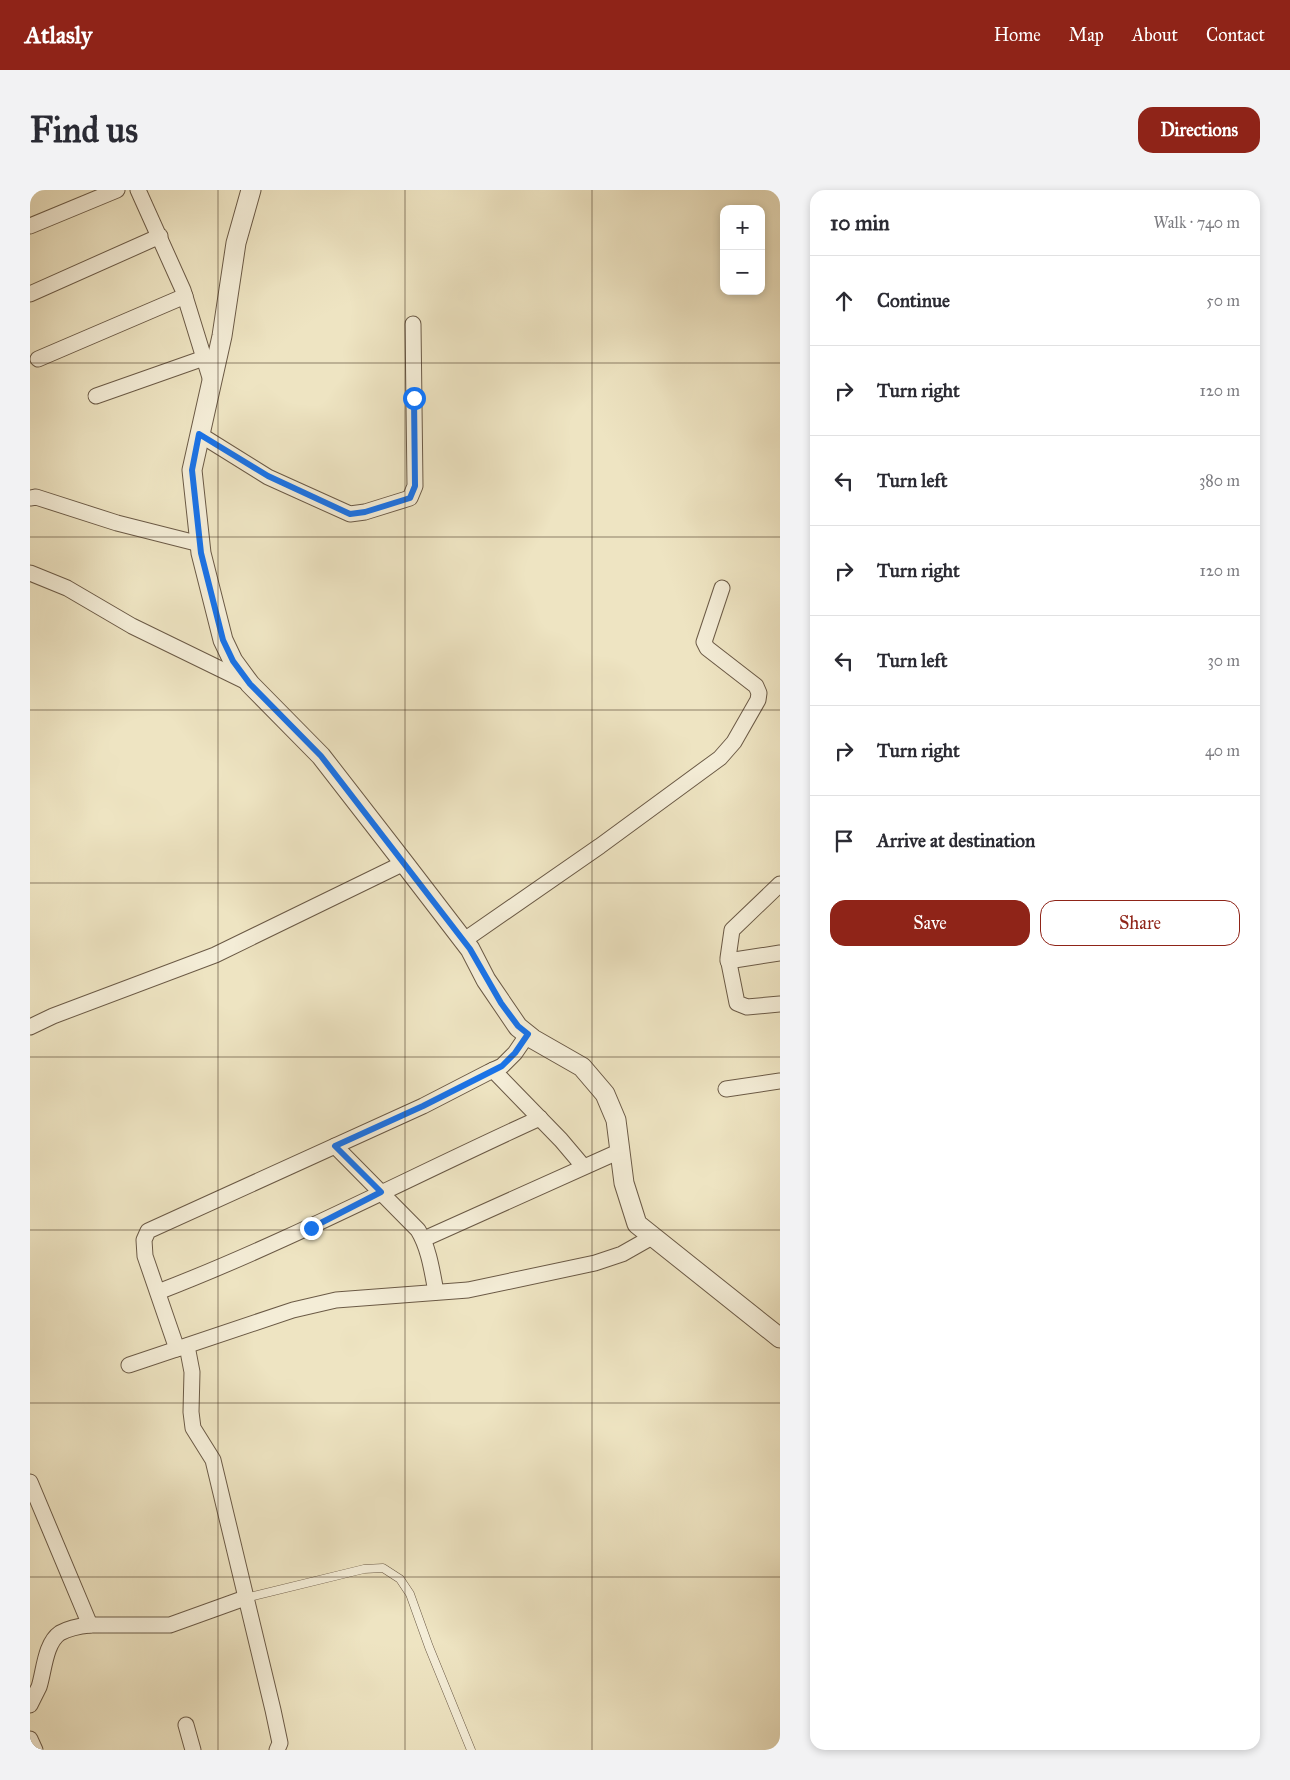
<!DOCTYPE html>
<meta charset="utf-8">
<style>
body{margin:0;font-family:"IM FELL Great Primer",serif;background:#f2f2f3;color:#2b2b33}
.controls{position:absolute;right:15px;top:15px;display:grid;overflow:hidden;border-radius:10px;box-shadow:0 2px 8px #0003}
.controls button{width:45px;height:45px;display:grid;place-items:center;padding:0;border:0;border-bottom:1px solid #e1e1e2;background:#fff;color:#2b2b33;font:25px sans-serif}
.stop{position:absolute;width:15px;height:15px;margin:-11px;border:4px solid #1a73e8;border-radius:50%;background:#fff}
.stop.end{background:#1a73e8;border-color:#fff;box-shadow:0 1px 5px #0008}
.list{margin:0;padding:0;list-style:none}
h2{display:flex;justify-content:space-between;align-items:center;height:65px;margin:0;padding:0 20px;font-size:21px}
h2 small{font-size:16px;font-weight:400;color:#7c7c81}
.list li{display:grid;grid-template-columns:32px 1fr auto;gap:15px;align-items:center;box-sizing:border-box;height:90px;padding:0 20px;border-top:1px solid #e1e1e2}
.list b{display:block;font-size:19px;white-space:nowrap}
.list em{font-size:16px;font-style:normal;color:#7c7c81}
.actions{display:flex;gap:10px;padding:15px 20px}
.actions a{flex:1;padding:11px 0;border:1px solid #8f2418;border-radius:15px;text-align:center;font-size:18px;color:#8f2418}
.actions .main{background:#8f2418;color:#fff}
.icon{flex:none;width:28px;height:28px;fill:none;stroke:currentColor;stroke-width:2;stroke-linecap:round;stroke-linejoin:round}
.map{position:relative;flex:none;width:750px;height:1560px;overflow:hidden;border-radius:15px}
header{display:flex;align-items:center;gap:30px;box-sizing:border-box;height:70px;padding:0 25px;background:#8f2418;color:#fff}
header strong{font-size:24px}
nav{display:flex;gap:28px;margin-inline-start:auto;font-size:18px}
.intro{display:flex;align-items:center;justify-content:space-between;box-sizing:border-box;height:120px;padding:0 30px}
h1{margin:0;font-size:35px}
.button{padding:12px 22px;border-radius:15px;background:#8f2418;color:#fff;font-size:18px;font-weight:700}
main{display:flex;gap:30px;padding:0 30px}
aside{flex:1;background:#fff;border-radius:15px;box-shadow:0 2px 8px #0003}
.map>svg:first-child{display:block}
</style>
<header>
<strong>Atlasly</strong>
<nav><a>Home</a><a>Map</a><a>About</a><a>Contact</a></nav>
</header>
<div class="intro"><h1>Find us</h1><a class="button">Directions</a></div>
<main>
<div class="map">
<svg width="750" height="1560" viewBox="0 0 750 1560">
<rect width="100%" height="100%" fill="#eee4c2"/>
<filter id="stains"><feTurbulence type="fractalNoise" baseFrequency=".004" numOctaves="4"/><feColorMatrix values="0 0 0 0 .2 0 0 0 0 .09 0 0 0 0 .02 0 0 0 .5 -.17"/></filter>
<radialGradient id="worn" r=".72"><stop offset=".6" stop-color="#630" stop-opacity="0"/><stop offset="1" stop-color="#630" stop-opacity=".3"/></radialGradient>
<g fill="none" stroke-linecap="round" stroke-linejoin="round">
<g stroke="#6b5a46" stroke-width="9">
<path id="service" d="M215,1408l119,-29 19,-1 17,11 10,15 19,53 42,103"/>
</g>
<g stroke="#6b5a46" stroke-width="17">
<g id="minor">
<path d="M108,0l45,100 29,94"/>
<path d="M0,36l87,-36"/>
<path d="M0,104l130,-58"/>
<path d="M8,169l147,-63"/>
<path d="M66,206l108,-38"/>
<path d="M169,244l69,43 82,37 15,-2 45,-14 5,-12 -2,-162"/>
<path d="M0,308l6,-1 81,26 83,21"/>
<path d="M0,383l37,15 65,38 117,57"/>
<path d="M750,694l-48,46 -4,28 9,45 10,4 33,-3"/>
<path d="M433,751l137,-95 120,-88 14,-16 24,-42 1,-7 -3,-7 -49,-38 -3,-6 18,-54"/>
<path d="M698,771l52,-8"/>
<path d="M0,837l23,-11 162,-61 189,-92"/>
<path d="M463,880l68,70 22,26"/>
<path d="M696,899l54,-8"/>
<path d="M305,956l83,84c11,18 14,41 18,62"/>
<path d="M394,1049l196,-88"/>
<path d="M128,1102c130,-50 254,-116 382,-174"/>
<path d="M157,1156l5,26 -1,40 2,16 20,32 60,250 7,33 -3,7"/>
<path d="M147,1159l-32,-93 -1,-16 4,-9 275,-125 66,-34 13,-6 13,-13 13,-19"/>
<path d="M99,1175l164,-55 43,-10 132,-10 127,-27 27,-9 30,-17"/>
<path d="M0,1292l60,143"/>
<path d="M0,1515c3,-6 6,-12 9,-18 5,-15 6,-44 21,-54 9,-5 20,-7 30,-8h80l75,-27"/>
<path d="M156,1535l7,25"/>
<path d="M0,1549l5,11"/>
</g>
</g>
<g stroke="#6b5a46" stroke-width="21">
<path id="tertiary" d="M221,0l-15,53 -14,93 -30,134 9,83 22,87 10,21 17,23 71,72 83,107 66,86 16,31 32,47 15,12 49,28 23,27 11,26 8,63 13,41 143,114"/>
</g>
<use href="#service" stroke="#f4edd7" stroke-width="8"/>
<use href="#minor" stroke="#f4edd7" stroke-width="15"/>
<use href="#tertiary" stroke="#f4edd7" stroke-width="19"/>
</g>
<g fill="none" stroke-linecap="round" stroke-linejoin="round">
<path stroke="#1a73e8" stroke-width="6" d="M281,1038l70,-36 -46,-46 88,-40 79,-40 13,-13 13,-19 -10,-8 -17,-23 -31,-54 -149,-193 -71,-72 -17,-23 -10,-21 -22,-87 -9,-83 7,-36 69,42 82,38 15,-2 45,-14 5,-12 -1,-88"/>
</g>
<path fill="none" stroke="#3f2c1d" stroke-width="1" stroke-opacity="0.55" d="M188,0v1560M375,0v1560M562,0v1560M0,173h750M0,347h750M0,520h750M0,693h750M0,867h750M0,1040h750M0,1213h750M0,1387h750"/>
<rect width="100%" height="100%" filter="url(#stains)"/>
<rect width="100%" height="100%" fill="url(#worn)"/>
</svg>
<div class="controls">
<button>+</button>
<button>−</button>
</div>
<div class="stop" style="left:384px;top:208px"></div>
<div class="stop end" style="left:281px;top:1038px"></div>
</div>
<aside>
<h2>10 min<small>Walk · 740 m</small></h2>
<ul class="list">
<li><svg class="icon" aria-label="ahead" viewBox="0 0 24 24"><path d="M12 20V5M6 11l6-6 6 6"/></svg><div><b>Continue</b></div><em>50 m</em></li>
<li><svg class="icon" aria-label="right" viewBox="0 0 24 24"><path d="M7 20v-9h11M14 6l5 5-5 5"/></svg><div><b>Turn right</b></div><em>120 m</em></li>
<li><svg class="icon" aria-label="left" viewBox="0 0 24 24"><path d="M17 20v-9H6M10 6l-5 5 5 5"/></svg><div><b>Turn left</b></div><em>380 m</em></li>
<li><svg class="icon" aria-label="right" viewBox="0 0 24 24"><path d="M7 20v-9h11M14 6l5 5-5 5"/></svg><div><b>Turn right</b></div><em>120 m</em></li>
<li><svg class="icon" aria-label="left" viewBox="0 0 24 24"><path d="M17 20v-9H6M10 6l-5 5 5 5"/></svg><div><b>Turn left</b></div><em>30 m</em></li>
<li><svg class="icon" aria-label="right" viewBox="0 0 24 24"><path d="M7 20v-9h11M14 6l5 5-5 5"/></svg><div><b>Turn right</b></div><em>40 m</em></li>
<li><svg class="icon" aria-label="arrive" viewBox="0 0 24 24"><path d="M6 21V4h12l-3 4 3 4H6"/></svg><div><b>Arrive at destination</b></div></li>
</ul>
<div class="actions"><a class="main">Save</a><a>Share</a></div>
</aside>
</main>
